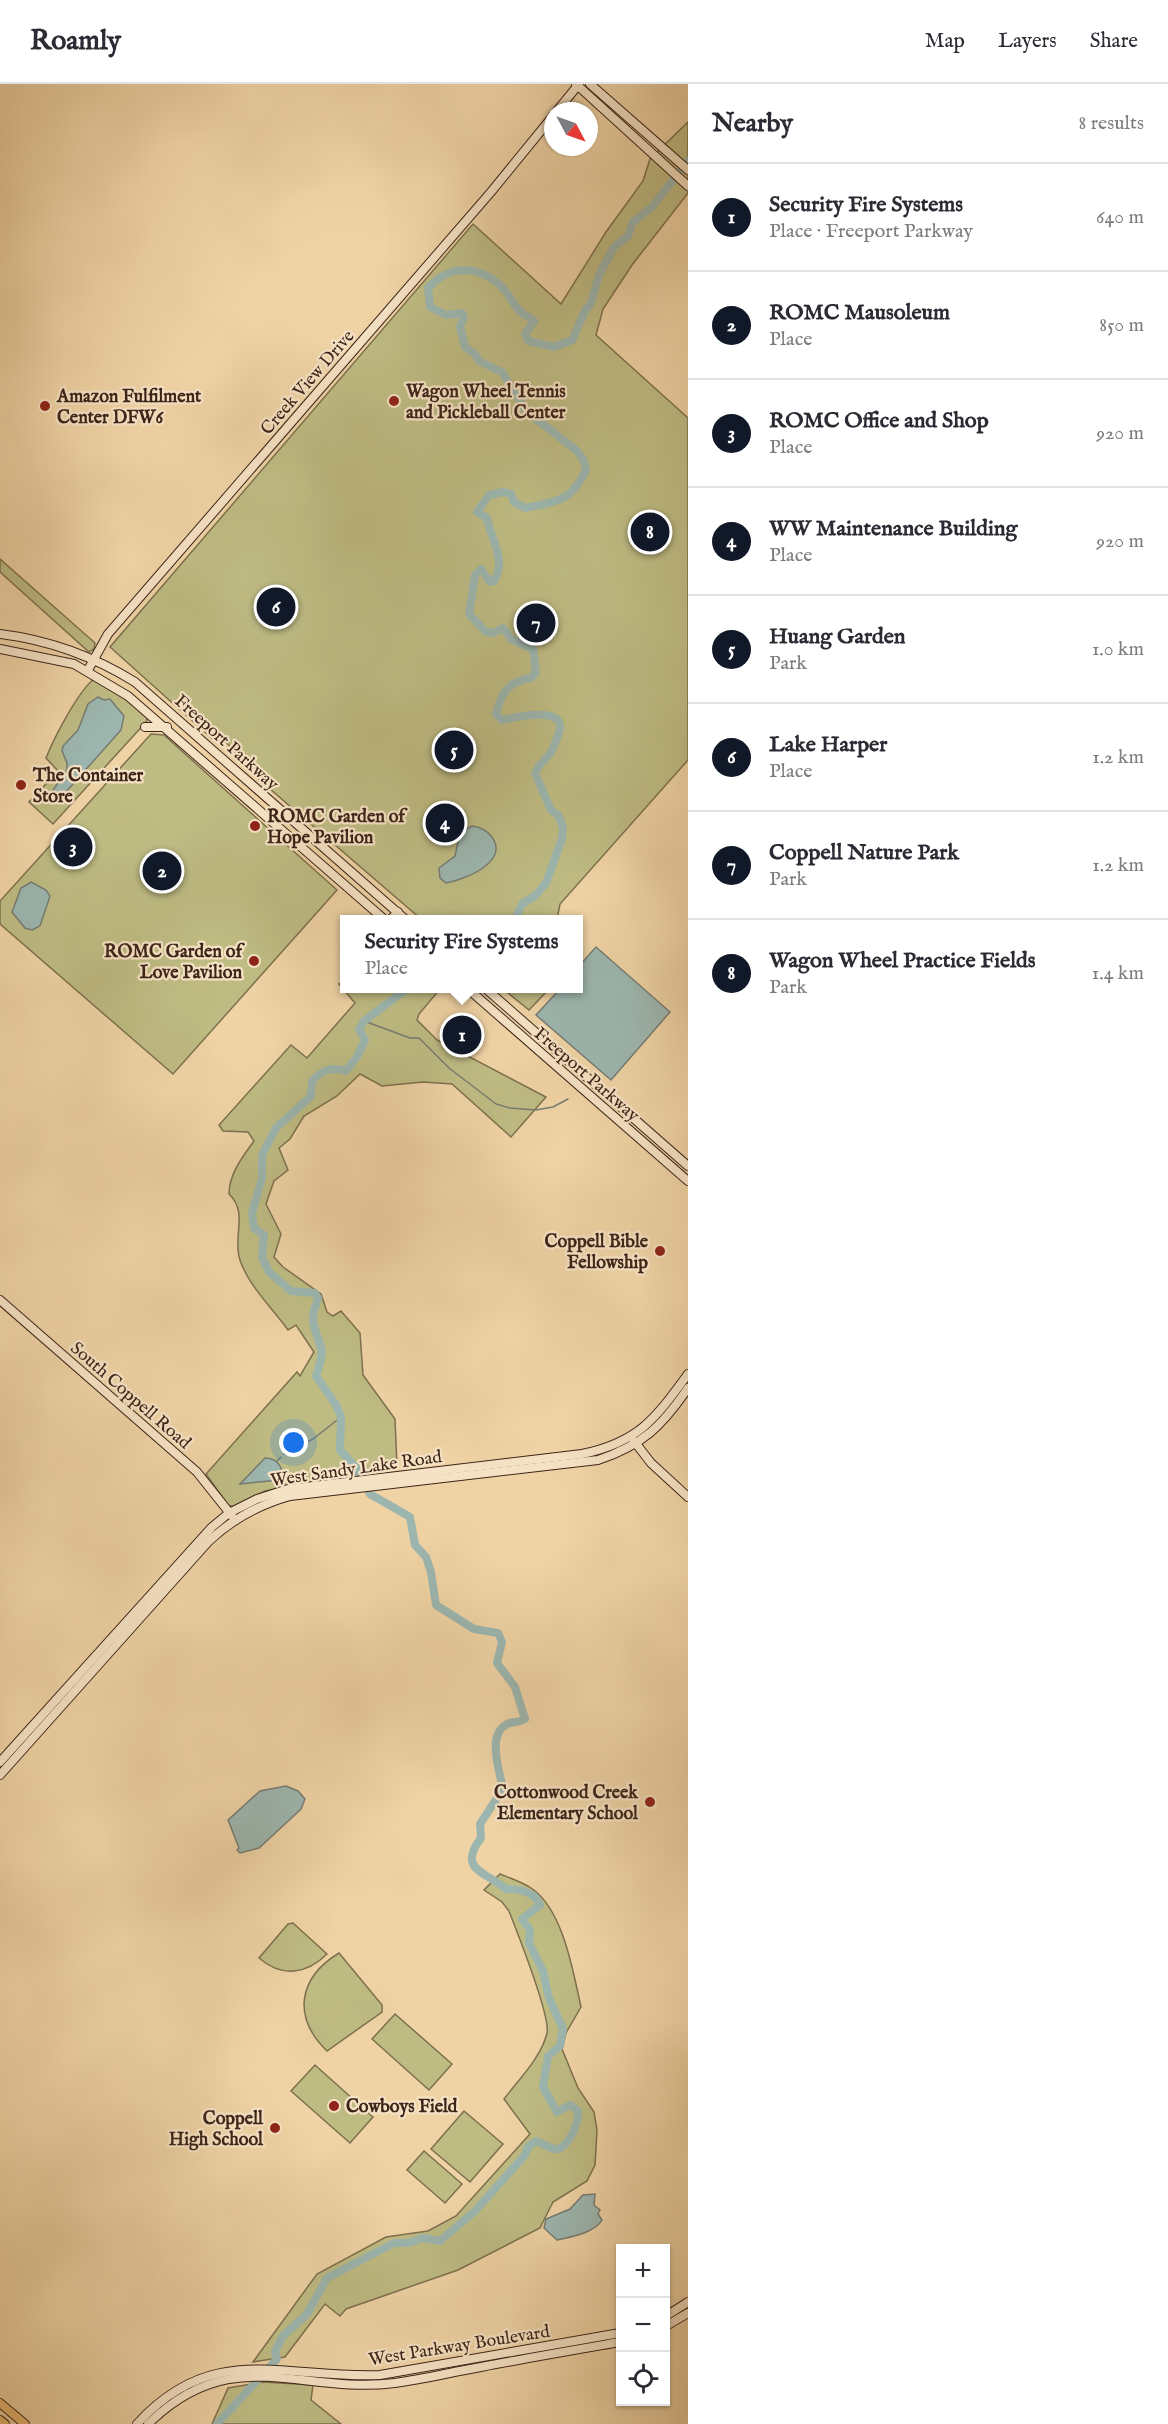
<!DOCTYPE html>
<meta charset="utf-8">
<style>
body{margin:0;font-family:"IM FELL English",serif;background:#f2f2f3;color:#2b2b33}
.controls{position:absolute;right:18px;bottom:18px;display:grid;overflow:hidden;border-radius:0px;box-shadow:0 2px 4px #0004}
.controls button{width:54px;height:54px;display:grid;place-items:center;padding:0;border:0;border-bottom:2px solid #e1e1e2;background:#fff;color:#2b2b33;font:30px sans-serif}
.compass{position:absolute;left:544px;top:18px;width:54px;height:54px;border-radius:50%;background:#fff;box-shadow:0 2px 4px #0004;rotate:131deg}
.you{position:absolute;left:294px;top:1359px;width:21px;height:21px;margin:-15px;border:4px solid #fff;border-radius:50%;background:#1a73e8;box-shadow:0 0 0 9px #1a73e833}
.badge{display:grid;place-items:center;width:39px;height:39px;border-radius:50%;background:#111827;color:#fff;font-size:20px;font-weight:700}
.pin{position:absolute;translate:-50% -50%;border:3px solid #fff;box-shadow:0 2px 6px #0006}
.popup{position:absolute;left:340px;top:831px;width:243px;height:78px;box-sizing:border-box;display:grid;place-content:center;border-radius:0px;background:#fff;filter:drop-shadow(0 2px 4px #0005);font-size:20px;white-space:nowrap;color:#7c7c81}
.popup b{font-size:22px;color:#2b2b33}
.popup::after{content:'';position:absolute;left:50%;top:100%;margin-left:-12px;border:12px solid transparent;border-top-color:#fff}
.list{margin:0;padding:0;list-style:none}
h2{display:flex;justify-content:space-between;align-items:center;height:78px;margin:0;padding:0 24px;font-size:26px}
h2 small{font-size:20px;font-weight:400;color:#7c7c81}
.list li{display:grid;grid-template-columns:39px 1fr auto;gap:18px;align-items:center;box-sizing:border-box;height:108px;padding:0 24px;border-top:2px solid #e1e1e2}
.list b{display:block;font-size:22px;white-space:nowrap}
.list p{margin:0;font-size:20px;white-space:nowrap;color:#7c7c81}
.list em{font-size:20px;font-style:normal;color:#7c7c81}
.icon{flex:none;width:33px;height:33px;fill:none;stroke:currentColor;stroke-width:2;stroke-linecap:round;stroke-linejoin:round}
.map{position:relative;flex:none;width:688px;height:2340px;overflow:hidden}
header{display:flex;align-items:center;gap:36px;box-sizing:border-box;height:84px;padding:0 30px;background:#fff;border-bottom:2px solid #e1e1e2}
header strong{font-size:28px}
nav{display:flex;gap:33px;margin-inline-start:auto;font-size:21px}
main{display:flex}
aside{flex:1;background:#fff}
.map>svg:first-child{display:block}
</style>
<header>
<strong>Roamly</strong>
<nav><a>Map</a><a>Layers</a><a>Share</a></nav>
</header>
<main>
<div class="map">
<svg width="688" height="2340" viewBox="0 0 688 2340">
<rect width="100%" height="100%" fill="#efd3a5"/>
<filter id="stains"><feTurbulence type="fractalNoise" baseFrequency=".00333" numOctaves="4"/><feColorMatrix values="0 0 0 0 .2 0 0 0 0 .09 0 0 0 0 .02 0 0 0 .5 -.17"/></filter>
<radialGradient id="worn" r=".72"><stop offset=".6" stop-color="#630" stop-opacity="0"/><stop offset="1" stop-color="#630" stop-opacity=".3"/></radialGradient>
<g fill="#bebb83" stroke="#7e704e" stroke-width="1.5">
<path d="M688,38v71l-56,72 -29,44 -7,26 92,83v342l-128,144 -3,15h-136l-187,-161v-7l-8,-9h-10l-106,-95 363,-423 88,80 45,-72 37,-51 7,-22z"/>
<path d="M0,475l95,84 -1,6 -5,3 -89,-80z"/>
<path d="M95,594l23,13 29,26v4l-94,103 -24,-22 29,-31 -12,-13c8,-20 32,-67 49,-80z"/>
<path d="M151,650l13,1 173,155 -164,184 -173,-150v-23z"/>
<path d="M345,894v10l95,1 -21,25 -2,6 20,20 109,57 -35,40 -59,-53 -29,-2 -41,4 -22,-12 -23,22 -33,20 -14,23 -11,9 9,22 -14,11 -8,23 15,30 -7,23 9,10 38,27 6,18 6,4 8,-5 19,22 3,42 32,44 2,48 -132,24 -31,16 -6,-2 -22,-31 91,-102 3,4 14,-24 -18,-27 -8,5c-15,-21 -40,-45 -48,-70 -8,-23 9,-47 -11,-66 0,-20 14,-38 25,-53l-6,-9 -25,-1 -4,-6 72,-80 16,13 48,-55 -16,-19z"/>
<path d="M503,905h46l-20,21z"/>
<path d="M500,1790c10,4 22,8 31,14 32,21 42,83 50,119l-15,26 -4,16 16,39 16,24 3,18 -2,35 -8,16 -34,21 -13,26 -82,42 -112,39 -6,7 -15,-12 -40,53 -32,5 64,-88 69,-37 42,-6 28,-15 74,-82 -26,-35c15,-20 37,-41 43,-66 4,-17 -30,-101 -38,-122l-7,-9 -18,-12z"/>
<path d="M293,1839l34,31c-20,20 -45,24 -68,4l29,-34z"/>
<path d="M339,1869l43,52v7l-55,39c-35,-34 -29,-73 12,-98z"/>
<path d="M395,1930l57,50 -23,26 -57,-51z"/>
<path d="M315,1981l58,52 -23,26 -59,-52z"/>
<path d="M464,2027l39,33 -33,38 -39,-33z"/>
<path d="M424,2067l38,33 -17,19 -38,-33z"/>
<path d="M263,2298l50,3 -2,15 30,24h-129l16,-36z"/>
</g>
<g fill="#9cb6af" stroke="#767c73" stroke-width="1.5">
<path d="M98,613l6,3 6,-1 14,17 -3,14 -56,63 -11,3 -3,-3 16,-23v-7l-5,-12 1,-5 15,-16 10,-26z"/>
<path d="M472,742c8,1 15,4 20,11 18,25 -28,43 -46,46l-6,-5 -1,-10 16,-12 5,-24z"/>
<path d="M31,798l15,8 4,6 -10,30 -8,4 -7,-2 -13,-16 9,-24z"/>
<path d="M596,863l74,65 -59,68 -75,-65 24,-26 19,-1v-22z"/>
<path d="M265,1374c13,0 21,11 13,22l-38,4z"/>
<path d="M286,1702l12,5 7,8 -4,10 -42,39 -19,5 -3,-3 2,-2 -11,-28 32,-29z"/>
<path d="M595,2110l-1,11 6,5 -2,4 4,6c-7,13 -32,17 -45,20l-13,-12 2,-9 24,-10 13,-14z"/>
</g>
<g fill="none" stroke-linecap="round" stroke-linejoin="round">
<g stroke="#767c73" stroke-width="1.5">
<path d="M364,937l46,17h9l30,30 47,36 14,4 26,2 17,-3 15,-8"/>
<path d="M284,1370l29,-15 28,-22"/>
<path d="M277,1377l4,-4"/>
</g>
<g stroke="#9cb6af" stroke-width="8">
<path d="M515,836l7,-16 13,-8 11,-13 16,-44 1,-11 -4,-12 -8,-6 -16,-37c4,-9 8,-11 14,-18 4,-4 6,-12 8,-17 17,-35 -40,-21 -55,-18l-6,-6c6,-23 12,-32 35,-36l5,-6 -3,-23 -22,-10 -8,-11 -10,5 -7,-1 -17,-18 6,-39 6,-6 9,13 4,-1c13,-21 -3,-41 -7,-63l-10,-6 12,-17 14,-3 8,2 3,8 11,6c33,-7 46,-6 61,-38l-3,-11 -7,-9 -50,-39 -24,-39 -23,-11 -4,-7 -10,-7 -5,-21 4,-9 -2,-4 -16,2 -16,-8 -2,-19c22,-24 51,-23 74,-1 8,8 12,20 20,26 4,3 8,4 12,8l-9,13 3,7 26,6 18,-7 13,-29 6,-8 8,-28 15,-28 14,-11 5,-14 19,-15 36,-46"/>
<path d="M217,2340l60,-65 -2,-7 7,-15 25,-23 20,-36 67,-35h15l14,-5 17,3 35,-30 50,-56 3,-8 8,-6c6,2 18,10 23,8 11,-6 20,-26 19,-38l-8,-6 -13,7 -14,-25 5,-31 12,-10 3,-17 -14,-31 -6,-27 -14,-28 1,-13 -8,-11 18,-14c-5,-13 -21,-16 -34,-16 -21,-18 -49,-19 -25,-51l-1,-14 23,-35c-3,-17 -17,-54 4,-65 6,-3 12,-1 18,-5l-10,-32 -18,-24 5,-21 -4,-9 -24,-4 -38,-24 -5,-33 -5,-15 -11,-12 -5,-28 -40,-23 -12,-24 -18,-20 1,-33 -5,-12 -20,-29c12,-35 2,-26 -3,-55 -1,-7 3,-16 5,-23l-3,-5 -24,-2 -22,-19 -7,-15 2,-22 -10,-7 -2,-15 10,-35v-23l14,-27 35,-32 1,-15c11,-11 19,-15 34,-10l11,-14 8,-17 -6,-11 5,-8 44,-33"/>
</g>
<g stroke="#3d2419" stroke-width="10">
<g id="secondary">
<path d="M576,0l112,102"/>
<path d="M590,0l98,86"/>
<path d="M557,27l22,-27"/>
<path d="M0,550c49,6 93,22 135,48l271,238"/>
<path d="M0,565l74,15 54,32 257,224"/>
<path d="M88,586l20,-36 383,-442 62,-76"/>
<path d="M145,643h22"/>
<path d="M390,836l8,-8"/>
<path d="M467,904l221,193"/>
<path d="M485,904l203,178"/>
<path d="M0,1216l197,172 35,44"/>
<path d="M634,1357l17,22 37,34"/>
<path d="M0,1678l212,-235 17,-14 28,-14 31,-10 294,-35c57,-12 73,-35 106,-80"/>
<path d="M0,1691l208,-233c24,-23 50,-37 82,-46l308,-36c45,-15 64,-34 90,-72"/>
<path d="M666,2232l22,-14"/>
<path d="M666,2242l22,-13"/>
<path d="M137,2340c76,-84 148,-45 243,-49l240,-42"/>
<path d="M148,2340c85,-83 151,-29 247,-41 29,-4 57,-11 86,-16 46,-9 93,-17 139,-25"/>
</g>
</g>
<g stroke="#3d2419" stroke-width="10">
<g id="primary">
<path d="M0,2319l25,21"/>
<path d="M0,2336l5,4"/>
</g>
</g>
<use href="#secondary" stroke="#f5e2c4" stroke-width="8"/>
<use href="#primary" stroke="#e8ba72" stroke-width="8"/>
</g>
<g fill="#8f2418" stroke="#f5e2c4" stroke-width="2">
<circle cx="394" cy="317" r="6"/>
<circle cx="45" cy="322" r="6"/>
<circle cx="21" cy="701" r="6"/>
<circle cx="255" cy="742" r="6"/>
<circle cx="254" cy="877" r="6"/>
<circle cx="660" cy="1167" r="6"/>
<circle cx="650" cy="1718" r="6"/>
<circle cx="334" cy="2022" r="6"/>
<circle cx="275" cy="2044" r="6"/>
</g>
<g text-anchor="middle" stroke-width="4.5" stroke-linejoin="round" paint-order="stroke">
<g font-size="18" fill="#3d2419" stroke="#f5e2c4">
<text transform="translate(307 298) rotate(-49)" y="6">Creek View Drive</text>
<text transform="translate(227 658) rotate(42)" y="6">Freeport Parkway</text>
<text transform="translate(587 990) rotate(41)" y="6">Freeport Parkway</text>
<text transform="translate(131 1311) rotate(41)" y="6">South Coppell Road</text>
<text transform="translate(356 1384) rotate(-8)" y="6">West Sandy Lake Road</text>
<text transform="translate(459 2261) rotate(-9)" y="6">West Parkway Boulevard</text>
</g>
<g font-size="18" font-weight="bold" fill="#3d2419" stroke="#f5e2c4" text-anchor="start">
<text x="406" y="313">Wagon Wheel Tennis<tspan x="406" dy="21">and Pickleball Center</tspan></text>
<text x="57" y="318">Amazon Fulfilment<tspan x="57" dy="21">Center DFW6</tspan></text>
<text x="33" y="697">The Container<tspan x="33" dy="21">Store</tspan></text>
<text x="267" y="738">ROMC Garden of<tspan x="267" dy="21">Hope Pavilion</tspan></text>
<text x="242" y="873" text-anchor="end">ROMC Garden of<tspan x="242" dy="21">Love Pavilion</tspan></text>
<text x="648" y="1163" text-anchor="end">Coppell Bible<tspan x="648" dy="21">Fellowship</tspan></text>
<text x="638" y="1714" text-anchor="end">Cottonwood Creek<tspan x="638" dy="21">Elementary School</tspan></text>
<text x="346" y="2028">Cowboys Field</text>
<text x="263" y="2040" text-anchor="end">Coppell<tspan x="263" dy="21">High School</tspan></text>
</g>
</g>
<rect width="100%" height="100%" filter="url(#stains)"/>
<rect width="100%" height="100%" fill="url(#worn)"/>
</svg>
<div class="controls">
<button>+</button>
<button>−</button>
<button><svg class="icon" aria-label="locate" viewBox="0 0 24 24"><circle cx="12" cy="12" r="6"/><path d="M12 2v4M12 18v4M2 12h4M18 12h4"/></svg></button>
</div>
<svg class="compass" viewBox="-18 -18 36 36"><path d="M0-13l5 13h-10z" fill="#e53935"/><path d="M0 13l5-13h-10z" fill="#7c7c81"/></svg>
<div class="you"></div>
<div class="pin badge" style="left:462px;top:951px">1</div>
<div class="popup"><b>Security Fire Systems</b>Place</div>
<div class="pin badge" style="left:162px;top:787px">2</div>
<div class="pin badge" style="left:73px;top:763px">3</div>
<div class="pin badge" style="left:445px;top:739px">4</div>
<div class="pin badge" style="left:454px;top:666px">5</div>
<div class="pin badge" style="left:276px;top:523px">6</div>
<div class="pin badge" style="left:536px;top:539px">7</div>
<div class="pin badge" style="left:650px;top:448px">8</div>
</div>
<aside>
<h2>Nearby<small>8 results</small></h2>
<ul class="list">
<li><span class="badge">1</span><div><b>Security Fire Systems</b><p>Place · Freeport Parkway</p></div><em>640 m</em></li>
<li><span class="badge">2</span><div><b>ROMC Mausoleum</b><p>Place</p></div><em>850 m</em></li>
<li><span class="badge">3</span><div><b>ROMC Office and Shop</b><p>Place</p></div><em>920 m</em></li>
<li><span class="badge">4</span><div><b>WW Maintenance Building</b><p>Place</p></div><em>920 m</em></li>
<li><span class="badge">5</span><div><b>Huang Garden</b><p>Park</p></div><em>1.0 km</em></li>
<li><span class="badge">6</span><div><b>Lake Harper</b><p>Place</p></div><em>1.2 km</em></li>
<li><span class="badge">7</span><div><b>Coppell Nature Park</b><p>Park</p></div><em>1.2 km</em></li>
<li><span class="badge">8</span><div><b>Wagon Wheel Practice Fields</b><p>Park</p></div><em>1.4 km</em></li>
</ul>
</aside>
</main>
